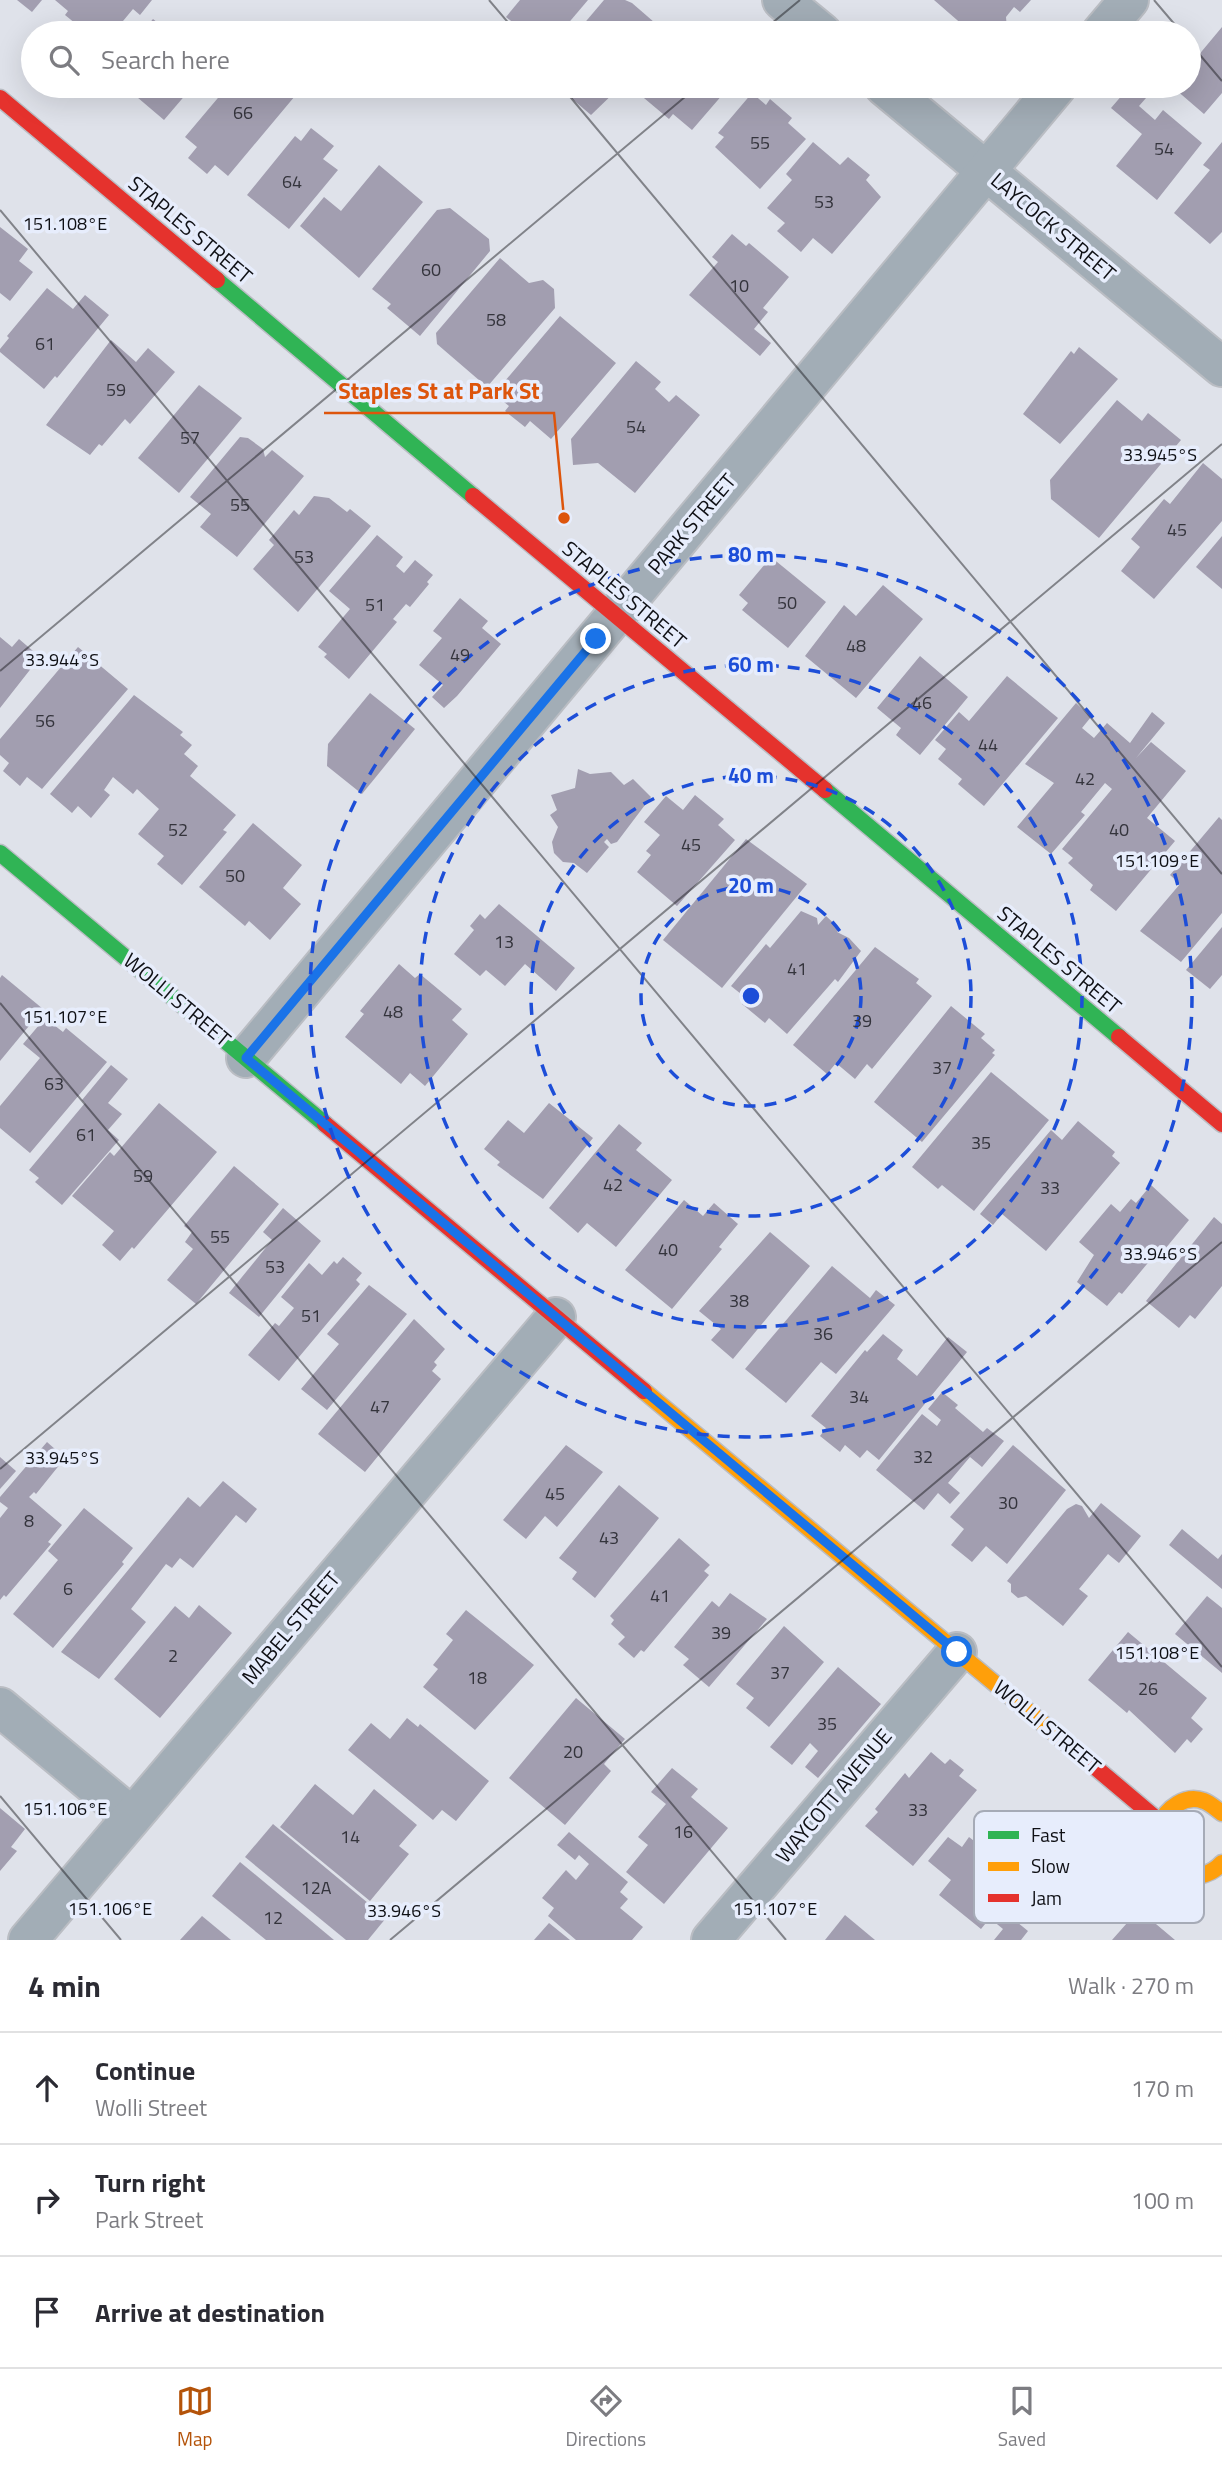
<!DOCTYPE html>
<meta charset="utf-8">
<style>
body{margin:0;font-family:"Titillium Web",sans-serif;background:#f2f2f3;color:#2b2b33}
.stop{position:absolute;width:21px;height:21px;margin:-16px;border:5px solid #1a73e8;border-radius:50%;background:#fff}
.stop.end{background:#1a73e8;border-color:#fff;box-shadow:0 2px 7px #0008}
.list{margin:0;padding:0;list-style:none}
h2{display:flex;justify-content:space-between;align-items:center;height:91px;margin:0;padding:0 28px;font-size:30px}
h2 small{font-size:23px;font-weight:400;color:#7c7c81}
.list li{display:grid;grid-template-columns:46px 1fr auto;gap:21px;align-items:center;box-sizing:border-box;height:112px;padding:0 28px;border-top:2px solid #e1e1e2}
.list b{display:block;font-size:26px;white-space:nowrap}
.list p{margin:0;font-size:23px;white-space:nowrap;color:#7c7c81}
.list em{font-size:23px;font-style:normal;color:#7c7c81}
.icon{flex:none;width:38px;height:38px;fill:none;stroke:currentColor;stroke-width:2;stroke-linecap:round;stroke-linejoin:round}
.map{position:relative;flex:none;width:1222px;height:1940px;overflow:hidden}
.search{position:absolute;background:#fff;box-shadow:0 7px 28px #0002;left:21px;right:21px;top:21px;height:77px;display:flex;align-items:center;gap:18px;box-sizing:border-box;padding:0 24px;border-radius:38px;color:#7c7c81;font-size:26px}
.sheet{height:427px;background:#fff}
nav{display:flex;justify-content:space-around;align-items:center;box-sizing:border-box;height:98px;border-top:2px solid #e1e1e2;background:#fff;font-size:19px;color:#7c7c81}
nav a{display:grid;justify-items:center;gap:4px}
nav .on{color:#b45309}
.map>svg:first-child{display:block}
</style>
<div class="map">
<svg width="1222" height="1940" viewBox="0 0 1222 1940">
<rect width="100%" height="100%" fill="#dfe2ea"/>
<g fill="#a29eb0">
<path d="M17,0h25l-10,12z"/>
<path d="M55,0h97l-12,15 -7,-6 -20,24h-37l5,-5 -16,-13 3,-4z"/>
<path d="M520,0h68l-28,33h-34l-20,-16z"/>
<path d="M604,0h21l7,3 30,26 -4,4h-82z"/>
<path d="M934,0h97l-11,12 -6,-5 -8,10 1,13 -3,3h-32z"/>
<path d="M153,19l15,12 10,-10 15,12h-52z"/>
<path d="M1222,27v66l-18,21 -29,-25 14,-3v-14l6,-7 -3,-2z"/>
<path d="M124,86h69l-29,34z"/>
<path d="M228,86h67l5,4 -72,86 -13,-11 -8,9 -19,-16 9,-11 -12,-10z"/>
<path d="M557,86h64l-30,29z"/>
<path d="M644,86h86l-38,44 -19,-16 -4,5 -31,-26z"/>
<path d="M1130,86h19l4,4 -14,16 16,14 8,-10 39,33 -45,57 -41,-34 26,-32 -31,-26z"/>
<path d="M752,93l14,12 4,-6 22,19 -4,5 18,16 -46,50 -45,-42 9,-10 -6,-4z"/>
<path d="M311,128l23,18 -11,13 15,11 -49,59 -42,-34 48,-59 6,5z"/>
<path d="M813,142l27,23 8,-8 22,18 -4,5 15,17 -49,57 -19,-16 -12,14 -24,-21 8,-8 -18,-15 25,-28 -6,-6z"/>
<path d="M1222,142v90l-12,12 -36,-31 36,-43 -7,-5z"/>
<path d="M379,165l44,37 -64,76 -59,-52 24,-29 17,14z"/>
<path d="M450,208l39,31 1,12 -70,85 -33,-28 4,-4 -19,-15 65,-79z"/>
<path d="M0,227l28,22 -9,12 14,11 -23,29 -10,-8z"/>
<path d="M732,234l14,12 3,-3 40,34 -26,31 5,4 -14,17 17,14 -11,13 -71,-61 29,-33 -6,-5z"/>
<path d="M500,258l29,25 14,-3 11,9 1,19 -68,79 -50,-43 -1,-11z"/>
<path d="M47,288l26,21 12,-14 24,20 -52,63 -2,-2 -11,13 -44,-37v-3l9,-11 -2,-2z"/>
<path d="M560,316l56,47 -65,76 -21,-18 -5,6 -20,-16 4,-5 -15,-12z"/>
<path d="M111,340l25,22 12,-14 27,24 -45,52 -5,-5 -23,27 -3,-2 -9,11 -44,-30z"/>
<path d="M1079,347l39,32 -58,65 -37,-30 48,-63 3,3z"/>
<path d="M636,361l25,21 -6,7 14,13 7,-7 24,20 -65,78 -37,-30 -25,2 -2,-26z"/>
<path d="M199,385l43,33 -63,75 -41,-35z"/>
<path d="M1117,400l25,21 6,-8 33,27 -82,98 -48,-39 -1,-19z"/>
<path d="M240,437l8,1 15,11 2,8 7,-7 32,26 -67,81 -37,-30 11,-13 -21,-17z"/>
<path d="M1203,463l19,16v42l-68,78 -33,-28 19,-24 -9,-8 33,-40 6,5z"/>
<path d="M314,496l15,2 18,14 3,-3 21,17 -73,86 -45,-43 21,-24 -5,-5 25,-30 5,5z"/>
<path d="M377,535l26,22 -7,9 8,7 11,-13 18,15 -6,7 2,2 -19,23 -4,-3 -13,15 4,3 -48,57 -25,-22 3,-3 -9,-7 32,-38 -21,-18z"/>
<path d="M1222,536v53l-26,-22z"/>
<path d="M771,557l55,45 -38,46 -46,-38 6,-7 -9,-8z"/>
<path d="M883,585l40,34 -67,79 -51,-42 39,-51 12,11z"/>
<path d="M460,598l28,23 -6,7 19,16 -44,52 -13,12 -12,-11 11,-12 -24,-20 23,-27 -9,-7z"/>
<path d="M0,637l12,10 7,-8 21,18 -40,51z"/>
<path d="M78,647l50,42 -86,100 -15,-12 -7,9 -17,-15 6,-8 -9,-8v-16z"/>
<path d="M920,656l48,41 -48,58 -24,-20 5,-7 -24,-20z"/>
<path d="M1007,676l51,42 -74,88 -26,-22 4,-5 -24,-20 8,-10 -11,-9 24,-28 10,9z"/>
<path d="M370,693l45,36 -53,65 -35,-28 1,-22z"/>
<path d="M134,695l49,37 -3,3 12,10 -8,9 14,12 -8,10 46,39 -13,15 4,2 -45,53 -25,-21 7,-8 -26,-22 21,-25 -22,-20 -4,5 -20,-17 -9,13 6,5 -19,23 -13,-12 -6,7 -22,-19z"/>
<path d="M1076,703l15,14 -9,11 12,10 13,-15 23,20 22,-31 13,11 -29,35 15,-16 35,29 -39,47 28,23 -59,70 -26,-21 3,-5 -25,-22 5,-5 -11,-9 50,-60 -7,-6 -24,29 4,3 -34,39 -34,-27 37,-44 -29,-19z"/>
<path d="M578,769l12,5 21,-2 13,13 9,-6 18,18 -34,45 -6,2 -4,-5 -3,3 5,5 -22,26 -13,-10 -11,-1 -9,-9 -2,-11 6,-15 -8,-12 7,-5 -6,-15 24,-7z"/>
<path d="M695,795l29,24 -6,6 17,15 -58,66 -40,-34 14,-17 -5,-4 14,-16 -16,-13 22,-26 17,14z"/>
<path d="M1219,817l3,3v93l-41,49 -41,-31 40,-47 -10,-9z"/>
<path d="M253,823l49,42 -19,23 18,16 -31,36 -21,-19 -4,5 -46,-39z"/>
<path d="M746,839l61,45 -85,104 -59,-48z"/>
<path d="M499,904l76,64 -19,23 -31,-27 -20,22 -19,-16 -6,6 -26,-22 20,-24 -4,-4 10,-12 5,5z"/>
<path d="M801,911l16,7 1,7 8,-9 14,13 -3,3 12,6 12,13 -23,31 -3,-3 -48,55 -18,-16 -4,5 -23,-19 4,-6 -15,-12 35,-42 4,4z"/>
<path d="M1222,927v48l-12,14 -24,-19z"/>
<path d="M875,947l44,32 -3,4 16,13 -60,73 -5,-5 -12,15 -19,-16 -9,11 -34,-29z"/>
<path d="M399,964l16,14 5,-4 42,35 -10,11 16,14 -43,52 -15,-13 -9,11 -56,-47 19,-23 -4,-3z"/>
<path d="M2,975l41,34 -43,52v-83z"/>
<path d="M951,1006l34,28 -4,4 14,12 -3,3 3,2 -73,87 -48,-40z"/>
<path d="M45,1018l18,14 3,-4 41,34 -77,91 -30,-25v-22l40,-48 -17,-14z"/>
<path d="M111,1065l17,14 -20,24 14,11 -14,16 11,10 -57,65 -27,-23 4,-4 -10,-8 56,-67 -3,-3z"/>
<path d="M991,1072l58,48 -75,91 -32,-26 -4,4 -26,-22z"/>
<path d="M159,1103l58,49 -83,97 -2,-2 -12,14 -18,-16 12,-14 -42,-35 38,-44 4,4z"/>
<path d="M549,1103l44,35 -50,61 -46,-34 3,-3 -16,-13 24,-29 16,13z"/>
<path d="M1078,1121l37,31 -3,4 8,7 -74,88 -44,-37 -9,11 -13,-11 71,-84 11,10z"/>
<path d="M619,1124l23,19 -6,7 36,30 -56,67 -29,-24 -9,10 -29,-25z"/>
<path d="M234,1166l45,38 -83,100 -29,-24 26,-31 -8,-7 7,-10 -8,-6z"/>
<path d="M1151,1185l38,35 -24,29 -3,-3 -40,48 -3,-2 -12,14 -30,-24 17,-27 -15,-13 32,-38 9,8 11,-13 5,4z"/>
<path d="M684,1200l19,16 11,-13 24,21 -19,23 3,2 -50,60 -47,-39z"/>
<path d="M283,1208l38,33 -62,76 -30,-24 43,-53 -9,-8z"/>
<path d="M1214,1217l8,7v62l-27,33 -5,-4 -11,13 -33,-27z"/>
<path d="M770,1232l40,34 -77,93 -22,-19 10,-11 -22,-18z"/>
<path d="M343,1257l19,16 -6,7 4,4 -81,97 -31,-26 27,-32 4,3 15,-18 -13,-11 28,-34 13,12 12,-14 3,3z"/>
<path d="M832,1266l38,32 6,-8 19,15 -59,69 -15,-12 -35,41 -41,-34z"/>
<path d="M369,1285l38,29 -80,96 -26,-21 38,-45 -12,-10z"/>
<path d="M414,1319l31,30 -11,13 3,3 -5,6 9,8 -76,93 -47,-38z"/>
<path d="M883,1334l20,16 -6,9 20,17 31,-39 19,15 -88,108 -12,-10 -7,8 -15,-13 -5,7 -20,-16 6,-8 -15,-12 54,-66 2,2z"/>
<path d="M942,1392l16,13 -3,3 28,24 4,-4 17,13 -22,26 -12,-10 -22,26 12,10 -10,11 -12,-11 -14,17 -48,-40 46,-56 15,12 4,-6 -13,-11z"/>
<path d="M47,1442l18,16 -29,36 -2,-2 -5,5 33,28 -14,17 3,2 -45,53 -2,-2 -4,5v-82l8,-10 -8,-6v-5z"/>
<path d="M566,1445l37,27 -46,55 -12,-11 -19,23 -23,-19z"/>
<path d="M1013,1445l53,45 -59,74 -21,-18 -14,16 -21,-17 13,-16 -14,-12z"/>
<path d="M0,1457l16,14 -16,18z"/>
<path d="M223,1481l34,28 -11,14 -10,-8 -43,53 -13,-10 -8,10 -6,-4 -35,45 15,13 -47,57 -38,-27 127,-155 12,10z"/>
<path d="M619,1485l40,33 -64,80 -23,-19 5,-7 -18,-14z"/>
<path d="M1101,1503l40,33 -22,27 -11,-9 -29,35 9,7 -25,30 -37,-30 -8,2 -7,-6v-8l-4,-3 60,-72 9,-5 6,2 7,12z"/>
<path d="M84,1508l49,40 -11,14 2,2 -71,84 -40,-34 45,-54 -10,-9z"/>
<path d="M1182,1529l36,30 4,-5v35l-53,-44z"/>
<path d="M679,1538l31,27 -6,6 5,4 -65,77 -3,-2 -7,8 -16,-14 7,-7 -14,-13 3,-4 -4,-4z"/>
<path d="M730,1593l37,26 -58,68 -26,-22 6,-6 -15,-12 38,-46 7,6z"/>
<path d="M1207,1596l15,12v65l-47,-39z"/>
<path d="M199,1605l33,28 -72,85 -46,-39 61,-73 14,12z"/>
<path d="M466,1610l68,55 -59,65 -52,-43 15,-18 -5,-4 20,-25 -7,-6z"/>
<path d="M784,1626l40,36 -55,65 -23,-19 8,-10 -18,-14z"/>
<path d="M1128,1632l79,66 -16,20 12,11 -12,14 -4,-4 -12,14 -46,-43 -2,3 -39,-33z"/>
<path d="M838,1667l43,37 -63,74 -13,-11 13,-16 -8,-8 -18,22 -22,-18z"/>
<path d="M576,1698l49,41 -21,25 7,7 -46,54 -56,-47z"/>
<path d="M407,1718l11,9 2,-3 69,57 -33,40 -14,-11 -9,10 -85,-70 23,-27 19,16z"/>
<path d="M931,1752l14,12 5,-5 14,11 -5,6 18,14 -64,76 -48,-40 13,-14 -3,-3 30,-36 4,5z"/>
<path d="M672,1768l26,21 -7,8 37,31 -64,76 -38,-32 22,-27 -10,-8 28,-33 -15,-12z"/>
<path d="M315,1784l38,31 21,-26 43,36 -18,21 10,8 -39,47 -90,-74z"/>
<path d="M0,1808l25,21 -14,18 6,4 -17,20z"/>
<path d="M999,1818l18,15 5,-7 26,21 -67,82 -42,-34 12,-15 -23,-19 20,-24 14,10 7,-10 9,7z"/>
<path d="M273,1824l113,94 -18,22h-22l-101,-83z"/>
<path d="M569,1832l59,50 -8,10 8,7 -8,9 23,19 -11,13h-56l-28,-24 6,-8 -12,-10 24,-28 10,10 13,-16 -10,-9 -4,5 -18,-15z"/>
<path d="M240,1862l94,78h-68l-54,-44z"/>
<path d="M1001,1909l27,22 -7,9h-27l9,-11 -11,-9z"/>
<path d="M1135,1914l12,9 3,-4 25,21h-63z"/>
<path d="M845,1915l30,25h-50z"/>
<path d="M202,1916l29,24h-51z"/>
<path d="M549,1923l21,17h-36z"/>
</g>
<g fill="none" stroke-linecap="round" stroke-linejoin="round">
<g stroke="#babdc3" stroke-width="42">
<g id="street">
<path d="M782,0l40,33"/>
<path d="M1101,33l28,-33"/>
<path d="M884,86l338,281"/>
<path d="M246,1058l811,-972"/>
<path d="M0,1707l131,109"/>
<path d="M28,1940l528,-623"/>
<path d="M711,1940l246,-288"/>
</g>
</g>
<g stroke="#babdc3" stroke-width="19">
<g id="fast">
<path d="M217,280l256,216"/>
<path d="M825,790l294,247"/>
<path d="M0,853l325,271"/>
</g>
</g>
<g stroke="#babdc3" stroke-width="19">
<g id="slow">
<path d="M644,1391l445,371"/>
<path d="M1222,1813c-6,-4 -12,-10 -18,-12 -37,-14 -75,54 -21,73 14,5 29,0 39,-11"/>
</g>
</g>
<g stroke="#babdc3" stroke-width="19">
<g id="jam">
<path d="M0,98l217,182"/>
<path d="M473,496l352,294"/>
<path d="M1119,1037l103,87"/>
<path d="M325,1124l319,267"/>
<path d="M1089,1762l70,59"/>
</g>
</g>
<use href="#street" stroke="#a2adb6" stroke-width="38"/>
<use href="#fast" stroke="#30b455" stroke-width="16"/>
<use href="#slow" stroke="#ff9f0a" stroke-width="16"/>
<use href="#jam" stroke="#e5322d" stroke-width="16"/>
</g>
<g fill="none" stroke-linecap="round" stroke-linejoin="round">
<path stroke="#1a73e8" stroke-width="9" d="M596,639l-350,419 711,594"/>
</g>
<path fill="none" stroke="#0f1015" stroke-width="2" stroke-opacity="0.45" d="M489,0l28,33M1154,0l28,33M760,33l40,-33M1189,42l33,39M561,86l661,788M0,210l1222,1457M0,671l698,-585M0,1003l786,937M0,1469l1222,-1025M0,1796l121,144M390,1940l832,-698"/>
<g fill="none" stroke="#1d4ed8" stroke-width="3.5" stroke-dasharray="12 9">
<circle cx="751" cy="996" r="110"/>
<circle cx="751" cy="996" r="220"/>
<circle cx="751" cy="996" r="331"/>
<circle cx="751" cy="996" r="441"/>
</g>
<g text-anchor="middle" stroke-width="7" stroke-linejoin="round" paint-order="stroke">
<g font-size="18" fill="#34343c">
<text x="243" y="119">66</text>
<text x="760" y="149">55</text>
<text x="1164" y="155">54</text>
<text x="292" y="188">64</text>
<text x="824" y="208">53</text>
<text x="431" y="276">60</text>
<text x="739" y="292">10</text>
<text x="496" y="326">58</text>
<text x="45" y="350">61</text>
<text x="116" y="396">59</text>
<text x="636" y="433">54</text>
<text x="190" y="444">57</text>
<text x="240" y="511">55</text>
<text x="1177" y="536">45</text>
<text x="304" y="563">53</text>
<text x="787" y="609">50</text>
<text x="375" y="611">51</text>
<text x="856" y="652">48</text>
<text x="460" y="661">49</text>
<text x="922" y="709">46</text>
<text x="45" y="727">56</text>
<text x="988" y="751">44</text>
<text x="1085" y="785">42</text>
<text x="178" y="836">52</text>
<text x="1119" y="836">40</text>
<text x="691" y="851">45</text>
<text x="235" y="882">50</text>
<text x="504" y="948">13</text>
<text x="797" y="975">41</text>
<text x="393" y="1018">48</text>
<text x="862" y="1027">39</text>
<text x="942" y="1074">37</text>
<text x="54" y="1090">63</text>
<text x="86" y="1141">61</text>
<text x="981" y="1149">35</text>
<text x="143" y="1182">59</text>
<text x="613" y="1191">42</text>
<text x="1050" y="1194">33</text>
<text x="220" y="1243">55</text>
<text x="668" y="1256">40</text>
<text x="275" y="1273">53</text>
<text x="739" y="1307">38</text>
<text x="311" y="1322">51</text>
<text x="823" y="1340">36</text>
<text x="859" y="1403">34</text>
<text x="380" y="1413">47</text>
<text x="923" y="1463">32</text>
<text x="555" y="1500">45</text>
<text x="1008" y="1509">30</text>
<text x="29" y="1527">8</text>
<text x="609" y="1544">43</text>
<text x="68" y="1595">6</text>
<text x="660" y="1602">41</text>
<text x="721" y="1639">39</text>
<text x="173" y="1662">2</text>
<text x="780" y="1679">37</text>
<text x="477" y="1684">18</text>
<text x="1148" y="1695">26</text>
<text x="827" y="1730">35</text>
<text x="573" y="1758">20</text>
<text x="918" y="1816">33</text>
<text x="683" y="1838">16</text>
<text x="350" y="1843">14</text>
<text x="316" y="1894">12A</text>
<text x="273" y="1924">12</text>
</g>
<g font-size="21" fill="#0f1015" stroke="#e7edfc">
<text transform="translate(1053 227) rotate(40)" y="7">LAYCOCK STREET</text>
<text transform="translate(190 230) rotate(40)" y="7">STAPLES STREET</text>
<text transform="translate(692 524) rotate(-50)" y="7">PARK STREET</text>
<text transform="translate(624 595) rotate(40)" y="7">STAPLES STREET</text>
<text transform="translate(1059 960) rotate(40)" y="7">STAPLES STREET</text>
<text transform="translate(177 1000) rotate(40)" y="7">WOLLI STREET</text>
<text transform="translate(291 1628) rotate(-50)" y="7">MABEL STREET</text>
<text transform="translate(1047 1727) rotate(40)" y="7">WOLLI STREET</text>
<text transform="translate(834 1796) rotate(-50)" y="7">WAYCOTT AVENUE</text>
</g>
</g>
<rect x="974" y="1811" width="230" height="112" rx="10" fill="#e7edfc" stroke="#a6abb7" stroke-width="2"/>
<rect x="988" y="1831" width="31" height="8" fill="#30b455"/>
<rect x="988" y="1862" width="31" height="9" fill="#ff9f0a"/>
<rect x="988" y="1894" width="31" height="8" fill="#e5322d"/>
<g font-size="19" fill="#0f1015">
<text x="1031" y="1842">Fast</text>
<text x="1031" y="1873">Slow</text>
<text x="1031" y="1905">Jam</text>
</g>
<g font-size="18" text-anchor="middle" fill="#0f1015" stroke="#e7edfc" stroke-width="7" stroke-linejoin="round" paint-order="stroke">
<text x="65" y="230">151.108°E</text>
<text x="1160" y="461">33.945°S</text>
<text x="62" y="666">33.944°S</text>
<text x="1157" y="867">151.109°E</text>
<text x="65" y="1023">151.107°E</text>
<text x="1160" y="1260">33.946°S</text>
<text x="62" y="1464">33.945°S</text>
<text x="1157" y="1659">151.108°E</text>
<text x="65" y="1815">151.106°E</text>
<text x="110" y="1915">151.106°E</text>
<text x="775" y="1915">151.107°E</text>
<text x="404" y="1917">33.946°S</text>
</g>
<circle cx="751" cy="996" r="10" fill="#1d4ed8" stroke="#e7edfc" stroke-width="3.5"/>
<g font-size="21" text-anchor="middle" font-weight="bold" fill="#1d4ed8" stroke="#e7edfc" stroke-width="7" stroke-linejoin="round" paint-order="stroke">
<text x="751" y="562">80 m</text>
<text x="751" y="672">60 m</text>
<text x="751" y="783">40 m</text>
<text x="751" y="893">20 m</text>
</g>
<path fill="none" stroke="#dd550c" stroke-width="2.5" d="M564 518L554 413H324"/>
<circle fill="#dd550c" stroke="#e7edfc" stroke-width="2.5" cx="564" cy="518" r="7"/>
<g font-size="23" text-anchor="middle" font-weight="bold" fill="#dd550c" stroke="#e7edfc" stroke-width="7" stroke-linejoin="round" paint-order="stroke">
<text x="439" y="399">Staples St at Park St</text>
</g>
</svg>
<div class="stop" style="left:957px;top:1652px"></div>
<div class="stop end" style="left:596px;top:639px"></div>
<div class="search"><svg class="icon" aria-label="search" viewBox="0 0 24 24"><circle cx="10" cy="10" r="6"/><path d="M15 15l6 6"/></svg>Search here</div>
</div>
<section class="sheet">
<h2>4 min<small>Walk · 270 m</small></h2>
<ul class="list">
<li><svg class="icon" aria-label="ahead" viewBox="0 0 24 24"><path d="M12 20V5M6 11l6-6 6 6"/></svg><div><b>Continue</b><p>Wolli Street</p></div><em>170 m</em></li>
<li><svg class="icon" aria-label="right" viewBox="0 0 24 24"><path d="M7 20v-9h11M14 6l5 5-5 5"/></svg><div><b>Turn right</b><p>Park Street</p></div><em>100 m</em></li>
<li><svg class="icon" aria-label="arrive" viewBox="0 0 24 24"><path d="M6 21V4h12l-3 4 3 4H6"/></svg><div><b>Arrive at destination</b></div></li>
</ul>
</section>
<nav>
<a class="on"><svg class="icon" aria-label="map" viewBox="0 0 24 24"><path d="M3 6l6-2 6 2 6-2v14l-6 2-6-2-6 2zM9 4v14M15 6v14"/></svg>Map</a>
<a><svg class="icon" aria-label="directions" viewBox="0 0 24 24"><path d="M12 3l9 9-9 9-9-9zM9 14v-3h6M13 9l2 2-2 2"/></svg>Directions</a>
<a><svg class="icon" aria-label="saved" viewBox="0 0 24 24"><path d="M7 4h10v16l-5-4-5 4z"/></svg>Saved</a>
</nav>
